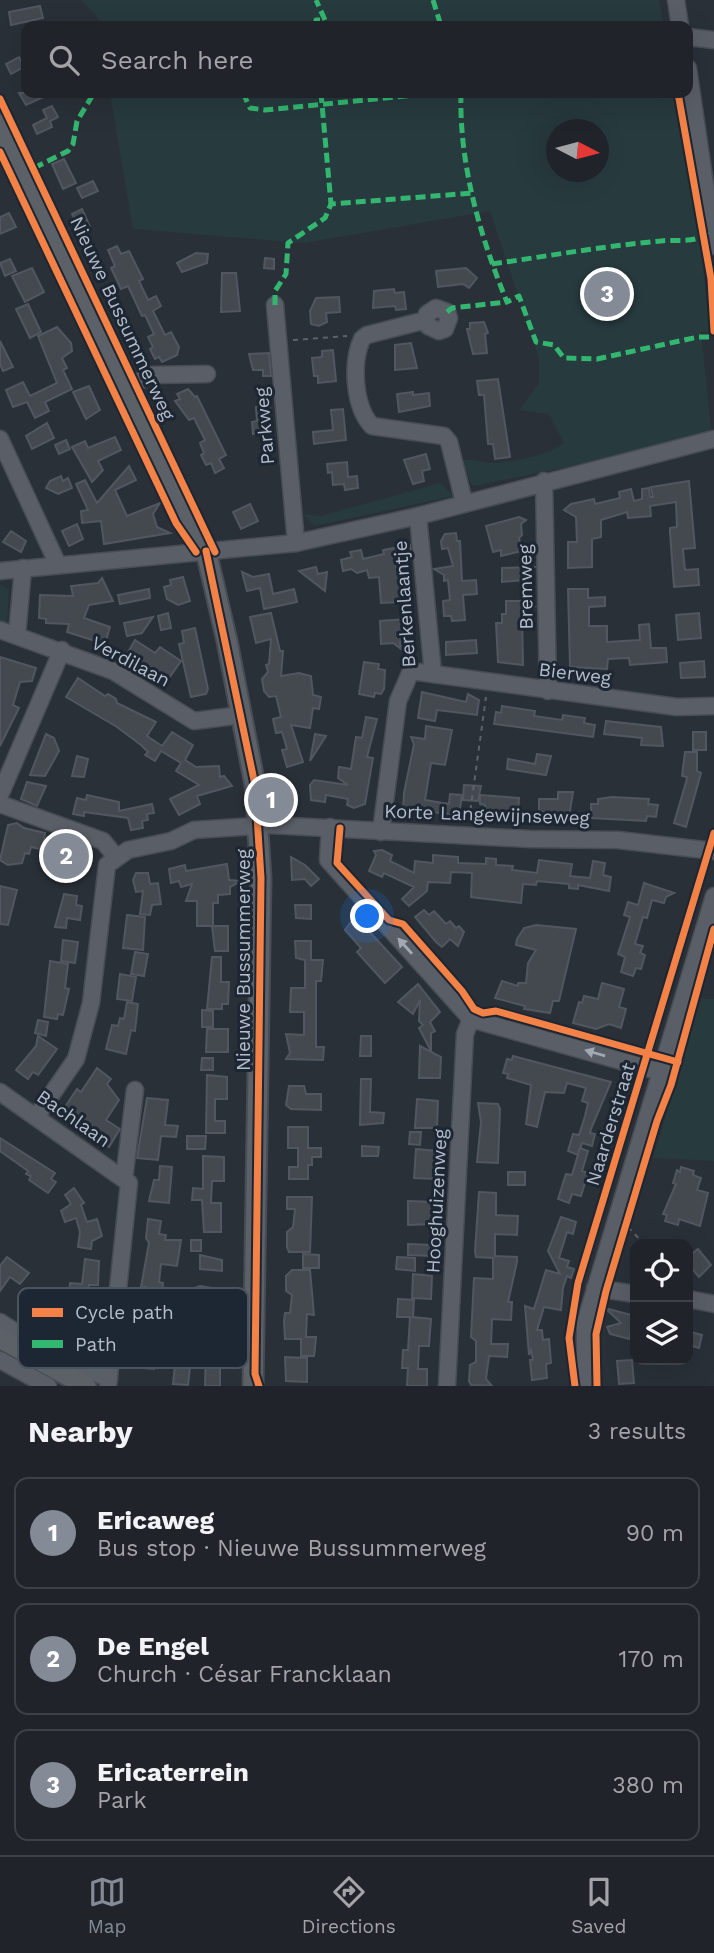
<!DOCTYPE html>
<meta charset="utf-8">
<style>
body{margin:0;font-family:"Work Sans",sans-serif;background:#2d3036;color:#f1f3f6}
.controls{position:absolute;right:21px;bottom:21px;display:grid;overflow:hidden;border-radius:14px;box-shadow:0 7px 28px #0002}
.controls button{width:63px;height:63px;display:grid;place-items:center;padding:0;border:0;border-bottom:2px solid #3d4147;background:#20242a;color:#f1f3f6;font:35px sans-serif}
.compass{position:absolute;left:546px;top:119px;width:63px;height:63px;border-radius:50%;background:#20242a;box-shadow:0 7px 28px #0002;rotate:96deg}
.you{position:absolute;left:368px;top:917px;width:24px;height:24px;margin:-18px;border:5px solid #fff;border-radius:50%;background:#1a73e8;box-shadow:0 0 0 10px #1a73e833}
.badge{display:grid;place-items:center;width:46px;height:46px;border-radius:50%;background:#848b96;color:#fff;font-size:23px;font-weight:700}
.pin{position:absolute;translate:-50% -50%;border:4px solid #fff;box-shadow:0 2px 7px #0006}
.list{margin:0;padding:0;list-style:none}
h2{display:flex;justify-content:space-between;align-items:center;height:91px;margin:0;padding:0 28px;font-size:30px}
h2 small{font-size:23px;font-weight:400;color:#a2a4a8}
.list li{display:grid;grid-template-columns:46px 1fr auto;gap:21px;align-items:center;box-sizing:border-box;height:112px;margin:0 14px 14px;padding:0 14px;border:2px solid #3d4147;border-radius:14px}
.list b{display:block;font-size:26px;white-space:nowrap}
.list p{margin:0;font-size:23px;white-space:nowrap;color:#a2a4a8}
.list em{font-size:23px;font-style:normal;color:#a2a4a8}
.icon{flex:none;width:38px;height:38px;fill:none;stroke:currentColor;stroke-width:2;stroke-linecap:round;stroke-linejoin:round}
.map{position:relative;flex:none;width:714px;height:1386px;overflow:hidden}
.search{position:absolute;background:#20242a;box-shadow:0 7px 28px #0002;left:21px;right:21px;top:21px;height:77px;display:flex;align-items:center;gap:18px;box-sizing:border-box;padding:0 24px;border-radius:14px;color:#a2a4a8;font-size:26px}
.sheet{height:469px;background:#20242a}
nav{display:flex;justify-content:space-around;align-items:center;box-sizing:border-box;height:98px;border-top:2px solid #3d4147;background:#20242a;font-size:19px;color:#a2a4a8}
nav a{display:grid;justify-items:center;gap:4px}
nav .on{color:#848b96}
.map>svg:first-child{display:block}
</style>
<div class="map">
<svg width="714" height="1386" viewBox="0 0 714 1386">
<rect width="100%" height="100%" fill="#2a3038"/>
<g fill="#273a3e" fill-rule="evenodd">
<path d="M81,0h578l5,26h-565l-2,-10z"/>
<path d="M110,93h565l25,149 10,90h-9l11,106 -239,48 -16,-25c21,-4 23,3 38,2 22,-2 52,-7 69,-20l-15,-29 -29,-4 19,-27v-25l-49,-147 -186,32 -171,-14zM556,130h42v42h-42z"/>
<path d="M440,483l14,13 -139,30 -12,-12 18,2z"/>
<path d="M0,584l9,5 -2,33 -7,-1z"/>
<path d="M701,999h13v162l-61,-3z"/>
</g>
<g fill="#444950" stroke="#52575f" stroke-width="2">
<path d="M40,6l3,12 -32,7 -2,-13z"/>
<path d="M19,57l5,10 -13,7 -5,-10z"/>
<path d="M19,93h33l-26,12z"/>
<path d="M52,106l6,11 -8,4 2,6 -15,7 -4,-9 14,-7 -4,-8z"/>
<path d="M64,159l12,24 -13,6 -11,-25z"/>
<path d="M93,181l5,10 -16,7 -5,-10z"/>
<path d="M82,209l8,18 -9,4 -9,-17z"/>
<path d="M9,213l7,14 -16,7v-17z"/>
<path d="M117,246l4,8 8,-3 14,28 -4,2 9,19 8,-4 5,10 -8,5 12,24 6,-3 8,15 -2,8 -15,7 -3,-5 -4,2 -5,-10 3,-2 -5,-10 6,-3 -9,-19 -3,1 -14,-30 -7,3 -10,-21 4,-2 -7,-16z"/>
<path d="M196,253l12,1 -1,9 -25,9 -5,-9z"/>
<path d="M265,258l9,1v10l-10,-1z"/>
<path d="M10,259l6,12 -11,5 -5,-13z"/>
<path d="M32,268l12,24 -19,10 -13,-26z"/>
<path d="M466,268l11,10 -8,10 -6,-4 -25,3 -2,-16z"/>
<path d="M222,273h14l4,38 -19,1z"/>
<path d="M394,289l1,4 9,-1 2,17 -10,1 -1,-4 -22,2 1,-17z"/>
<path d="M339,297l1,15 -14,1 1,9 -8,4 -8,-2 -1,-13 6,-13z"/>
<path d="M28,304l13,28 -11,6 -14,-29z"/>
<path d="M484,322l4,11 -3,1 2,19 -14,1 -6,-25h3v-6z"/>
<path d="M57,327l14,16 1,8 -10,7 5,10 -4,2 9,19 -27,13 4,9 -14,7 -8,-16 -14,5 -7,-17 17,-8 7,14 27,-13 -19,-47z"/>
<path d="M0,341l13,26 -10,4 -3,-7z"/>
<path d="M411,343l6,25 -22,2v-25z"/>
<path d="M333,350l3,31 -18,2v-7h-4l-2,-18 10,-1v-6z"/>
<path d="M269,353l2,23h-8v-6h-10l-4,-16z"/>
<path d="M498,379l12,78 -15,2 -2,-15h-5l-4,-49h-5l-2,-14z"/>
<path d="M89,386l11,24 -14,9 -13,-27z"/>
<path d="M188,389l7,8 2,-1 29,59 -7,4 5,9 -9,5 -4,-10 -5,2 -5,-10 3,-2 -4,-10 5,-3 -11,-22 -5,2 -14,-19 5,-2 -3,-5z"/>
<path d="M413,392v3l16,-2 1,13 -31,6 -2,-18z"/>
<path d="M270,406l2,22 -4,1v3l-15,2 -1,-12 5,-1 -1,-14z"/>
<path d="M343,409l3,31 -32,4 -1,-12 20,-2 -2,-20z"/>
<path d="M47,423l7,15 -22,11 -6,-13z"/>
<path d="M115,437l6,13 -23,11 5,9 -11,12 -20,-35 13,-6 3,7z"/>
<path d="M66,440l4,9 -11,5 -4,-9z"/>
<path d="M426,454l4,15 -8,2 2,10 -11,3 -9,-24z"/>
<path d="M347,462l1,15 9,-1 1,12 -13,2 -1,-6 -11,1 -1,-13 -4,1 -1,-9z"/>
<path d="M129,466l7,14 -21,10 12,26 33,-13 -7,11 4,13 13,6 -66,11 -3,-23 -19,2 -1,-12 7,-1 -12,-26 9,-4 12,23z"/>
<path d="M61,476l2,5 5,-3 4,10 -14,6 -12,-6 4,-7z"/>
<path d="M689,481l6,67 -12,1 2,21 13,-1 1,16 -25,2 -4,-55v-4l7,-1 -1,-25 -26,4 1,10 -23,2 -1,-6 -26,8v17l-9,2v28l-24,1v-26h9l-1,-25 -12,-7 7,-6 23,-5 1,5 25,-6 -1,-6 12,-3 3,12 8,-2v-10l7,-1 1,9h3l-2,-10z"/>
<path d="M250,504l8,17 -17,8 -8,-17z"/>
<path d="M519,517l7,3 -5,4 1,11 -3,3 3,13 -21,5v-6l-8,2 -7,-26z"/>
<path d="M77,524l6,15 -14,7 -7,-15z"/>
<path d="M11,531l15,10 -5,11 -18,-10z"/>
<path d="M456,533l1,8h3l2,40 14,-1 1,14 -14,1 2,25 -13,1 -1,-5h-7l-1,-15 7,-1 -2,-20 -4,1v-6l-10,-6 19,-3 -5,-18 -6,1 -1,-8 4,-7z"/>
<path d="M410,545l1,7 -12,4 1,5 -5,1 8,27 -1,13 -21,1 -2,-26 -10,1 -2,-8 -10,3 -6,-4 -8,2 -2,-11 11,-3 -2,-5 11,-2 2,9 21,-5 -1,-4z"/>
<path d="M316,567l2,7 9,-2 -2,19 -26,-20z"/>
<path d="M535,567l-13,8v5l-20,2v-14z"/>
<path d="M242,572l11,5 16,-3 4,20 21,-5 3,13 -33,7 -4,-21 -13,3z"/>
<path d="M183,577l7,24 -12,4 -11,-6 -3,-12 7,-2 -1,-5z"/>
<path d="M102,578l11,23 -24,4 -5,13 26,9 -5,17 -38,-12 2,-8 -23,-1v-4l-7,-1 1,-23 33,1 -2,-10 27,-3z"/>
<path d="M149,589l1,9 -30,6 -2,-9z"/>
<path d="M568,589h20v9l17,-1v9l-16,1v19h18v16l33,-2 -1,-15 10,-1 2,24h15l1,14 -37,3 -1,-7 -21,1 -1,10 -37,-2z"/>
<path d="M506,601h16v5l12,1 -12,6 1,52 -25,-3 -2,-39h6v-9h4z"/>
<path d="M168,613l3,15 -10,2 -3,-14z"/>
<path d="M271,613l9,38h3l-2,25 18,-3 12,3 2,19 8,2 -2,12 -6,-1 -3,20 -19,-3 12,37 -16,5 -5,-17 5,-1 -5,-17 -6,1 -3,-14 8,-2 -4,-17 -1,-4 -7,1 -5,-6 -2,-12 6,-7 -2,-7 3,-1 2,-25 -15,4 -6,-26z"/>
<path d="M699,613l2,25 -23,2 -2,-25z"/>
<path d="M153,617l-11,16 -15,3 -3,-13z"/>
<path d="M406,619l1,22 -7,1 1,7 -8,-6 -12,1 -1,-23z"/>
<path d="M195,628l13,61 -2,5 -15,3 -12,-53 5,-1 -2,-12z"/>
<path d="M135,640l20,13 5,-6 21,14 -14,20 -41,-25z"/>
<path d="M476,640l1,13 -31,2v-13z"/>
<path d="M0,657l36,11 -4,13 -12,1 -7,23 6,3 -19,38z"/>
<path d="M704,661l1,16 -24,1 -1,-15z"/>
<path d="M364,662l15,2 -1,5 7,1 -1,19 -3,5 -6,-1 -1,4 -15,-3z"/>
<path d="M78,678l27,18 3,-2 8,5 1,4 39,19 -9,14 15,10 10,-14 21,13 -8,15 11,7 23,-1 1,11 4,-1 8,10 -35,10 3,8 -21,11 -9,-16 29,-14 -23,-14 5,-8 -20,-12 -6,10 -10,-6 3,-3 -7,-7 -24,-18 -51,-30z"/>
<path d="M422,692l44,10 2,-8 11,6 -2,15 -40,-5 -2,11 -17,-3z"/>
<path d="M502,706l33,5 -1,5 28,4 1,-5 22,3 -1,5 11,2 -2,12 -99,-13 2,-12 5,1z"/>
<path d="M366,717l11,2 -10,38 6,1 -8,46 -11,4 -7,-3 1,-6 -22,-4 -1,7 -14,-2 -1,-15 4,-5 34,5 -10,-7 1,-11 12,2 5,-32 6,1z"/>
<path d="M606,721l55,6 2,19 -22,-1 1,-7 -38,-4z"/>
<path d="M426,726l26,4 -7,35 -14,-2 -6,37 24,4 1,-10 12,1 -3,20 -56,-6 1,-16 10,-49 -3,-7 14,2z"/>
<rect x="693" y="732" width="13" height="18"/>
<path d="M46,734l8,4 5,13 -14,25 -15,-1z"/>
<path d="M315,734l11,2 -16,25z"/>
<path d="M685,752h12v19l4,2 -15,54 -12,-4 12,-41 1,-5 -5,-1z"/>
<path d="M537,754l14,2 -5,19 -39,-6 1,-10 27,5z"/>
<path d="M77,756l11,3 -4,18 -12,-1z"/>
<path d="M27,782l19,4 -9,20 -16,-7z"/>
<path d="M464,785l17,1 -3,15 -15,-1z"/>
<path d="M558,792h15l-4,25h-22v-5h-8v-13h19z"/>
<path d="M87,795l32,7v9l33,-7 2,9 -7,1 1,6 -6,1 1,7 -12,2 -3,-12 -44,-6v4l-11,-2 4,-16 9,2z"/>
<path d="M480,795l39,3 -1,18 -34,-1 1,-10 -5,-1z"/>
<path d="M612,797l37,2 -1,5 10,1 -2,12 -9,-1 -1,5 -55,-3v-14h7v-5z"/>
<path d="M17,823l7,5 21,5 -1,8 16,2 -1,8 29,6 -2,13 -39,-5 2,-14 -18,-4 -2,7 -4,-1 -3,10 -14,2 -8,-5 8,-35z"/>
<path d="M382,850l10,5 -2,6 24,12 1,-12 18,2v-8l25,2v6l28,1v-6l10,1v6l17,1 -1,4 25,3 2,-13 33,4 -2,12 20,2 3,-17 12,2 -2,12 8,2 -2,14 -31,-6v4l-9,-1v-4l-32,-3 -1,4 -13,-1 -2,19 -50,-6 1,-24 -21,-1 -1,11 -22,-1 -1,9 -18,15 -7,-7 12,-12 -30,-14 -2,4 -13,-6 7,-16 -2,-4z"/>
<path d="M291,857l14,8 14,14 -8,7 -6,-7 -13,1z"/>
<path d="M227,864l2,16 12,1 -11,6v7l-12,1v8h-5v23h15v25h-13l-3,-25h-15v-25h-11l6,-17 -11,3 -2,-6 -8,2 -2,-14 16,-4 1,6z"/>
<path d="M136,873h12l2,11 8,-1 3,21 -9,1 -2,10 -10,-1 3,-23 -7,1 -3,-12z"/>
<path d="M644,883l30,10 -8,4 -2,6 -12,-3 -5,18 -4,-1 -8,27 8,2 -3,7 5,2 -4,14 -5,-1 -3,8 -12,-4 4,-15 -7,-3 12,-37 -6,-2 4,-13 10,3z"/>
<path d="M0,886l17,4 -9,35 -8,-1z"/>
<path d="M64,894l13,2 -1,9 6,1 -2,14 -13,-2 -1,10 -11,-1z"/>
<path d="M295,905h16v14l-15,-1z"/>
<path d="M424,910l5,5 5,-4 12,13 4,-3 6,7 3,-2 5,6 -6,14 -8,-7 -8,8 -6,-5 -21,-25z"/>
<path d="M127,915l18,2 -2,33 -20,-2z"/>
<path d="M355,916l47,51 -17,16 -28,-31 4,-4 -16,-18z"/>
<path d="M536,925l40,4 -17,72h-6l-3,12 -26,-4 1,-3 -30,-8 7,-17 16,5v-3h8l2,-20 8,-13 -20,-5 1,-6 7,-11z"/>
<path d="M63,940l15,2 -3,21 -14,-2z"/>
<path d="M295,941h16v19h12l-2,21h-5v66h8l-1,13 -37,-1 4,-6 -4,-19 18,1v-23h-14l1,-24h14v-28l-9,-2z"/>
<path d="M135,952l13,2 -4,22 -13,-2z"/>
<path d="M212,957h9v25h8l-1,22h-6v5h-15z"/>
<path d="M50,961l18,3 -3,24 4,1 -6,26 -5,-1 -1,5 -13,-2z"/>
<path d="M120,974l16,3 -4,24 -15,-2z"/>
<path d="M602,983l22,6 -5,18 7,2 -5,19 -12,-4 -13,5 -23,-6 6,-21 3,1 2,-7 14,3z"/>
<path d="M418,984l22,28 -10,10 5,9 -4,2v18l-12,-23 4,-3 -4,-4 1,-21 -7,14 -15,-12z"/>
<path d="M127,1002l11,2 -3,27 -4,-1 -5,24 -20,-5 6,-24 6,1 2,-8 4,1z"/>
<path d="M202,1010l11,1v16h-11z"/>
<path d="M38,1020l10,2 -2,14 -11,-3z"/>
<path d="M207,1029h21v23h-22z"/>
<path d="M38,1036l19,13 -19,26 -5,-3 -5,7 -12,-9 20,-24z"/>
<path d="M361,1036h10v20h-11z"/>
<path d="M420,1046l21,11 -1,21h-21z"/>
<path d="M513,1056l98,26 -20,47 -1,4 5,1 -3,12 -10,-3 -4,12 -10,-4 5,-17 6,1 6,-19 3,-13 -6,-2 4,-13 -19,-5 -3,10 -19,-1 -8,35 -11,-3 5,-39 -24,-7 1,-4 -5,-1 4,-14 5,1z"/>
<path d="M202,1058h11v12h-12z"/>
<path d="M97,1068l14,11 -4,5 12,16 -13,20 14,9 -11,18 -17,-12 4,-6 -31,-22 12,-18 4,3z"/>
<path d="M207,1075l20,2v22h-12v22h10v12h-19z"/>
<path d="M361,1079h10l-1,33 14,1 -1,10 -23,2z"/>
<path d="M289,1086h15l2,8h15v16l-30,-1 -5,-4z"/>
<path d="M147,1098l21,2 -3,25 13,1 -2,11 -15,-1 -3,24 -21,-2z"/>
<path d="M417,1099l21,2 -1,27h-22z"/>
<path d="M478,1103l20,1 2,5 -2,54 -21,-1 4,-40z"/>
<path d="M288,1127h20v21h13v9h-9v8h-4v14h-19v-12h9v-19h-10z"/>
<path d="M410,1132h11l-1,13 -11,-1z"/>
<path d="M187,1136h19l-1,13h-18z"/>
<path d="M0,1138l55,35 -4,6 5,3 -8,11 -19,-13 2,-4 -5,-2 2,-3 -28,-20z"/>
<path d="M362,1146l17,1 -1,9h-16z"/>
<path d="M580,1148l8,3 -6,20 6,2 -7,23 -9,-2 -3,9 -11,-4 8,-25 6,1z"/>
<path d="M416,1149l21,2 -1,28 -22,-1z"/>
<path d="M203,1156l21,1v24h-12l-1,22h10v29h-17l-2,-32h-10l1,-12 10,1z"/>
<path d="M160,1166l12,1 -3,36 -20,-2 5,-21h5z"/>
<path d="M681,1167l13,4 -1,4 8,3 -4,12 11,3 -8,33 -21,-7 -1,6 -13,-4 2,-6 -4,-1 13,-30 -3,-1 4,-13 3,2z"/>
<rect x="508" y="1172" width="17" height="13"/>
<path d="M74,1188l10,15 -3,2 6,17 10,-3 5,17 -10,5 -1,8 -13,-2 2,-15 -4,-14 -11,4 -4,-11 10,-7 -6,-9z"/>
<path d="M479,1192l17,1v22l22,1 -1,19 -22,-1v22l22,1v5l-9,40h4l-1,18 -19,-1 -1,25h17l-1,13 -18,-1 -3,23 6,7 -21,-1 -2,-4 1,-16 6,-3v-21l-5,-4 3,-59 19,1v-21l-17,-1 -1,-6z"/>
<path d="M287,1197h25l-2,55h-21l-2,-5v-15l6,-5 2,-18h-8z"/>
<path d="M408,1201l26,1 -1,22 -25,1z"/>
<path d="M561,1217l15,5 -3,12 -6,-2 -8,26 10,3 -2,6 7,2 -3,9 -4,-2 -4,12 -2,22 -17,-3 -7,23h5l1,10 6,-1 2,24 -5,1 1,14 -15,2 -2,-20h3l-2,-10 -2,5 -4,-49 9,3 12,-39 14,4 -12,-23z"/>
<path d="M148,1219l13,2 -2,13 7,1 -1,5h16l-4,26 -16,-2 -2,18 4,1 -1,11 11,2 -1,11 -11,-1 -3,26 -21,-3 9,-42h-5l8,-44 -3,-5z"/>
<rect x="191" y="1240" width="10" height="11"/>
<path d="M408,1244l24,1v11l-24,-1z"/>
<path d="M698,1249l13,16 -12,12 -11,-13v-7z"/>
<path d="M303,1254l16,1v13h-16z"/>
<path d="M200,1255l22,5v11l-22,-2z"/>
<path d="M7,1257l22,16 -9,11 -10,-7 -10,14v-25z"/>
<path d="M397,1257l18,1v13l-19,-2z"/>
<path d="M85,1259l14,2 -1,24h-9l-1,9 -5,-1 -16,20 3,-30 12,1z"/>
<path d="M310,1270l4,45 -7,-1 -1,23h10l-1,11 -1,8h-13v-17h-16l-1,-18 1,-8h5l2,-18 -6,-4v-15l6,-6z"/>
<path d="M413,1274l19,2 -1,23 -19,-1z"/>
<path d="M200,1286l13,2v20l12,1v20l-22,1 1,-25h-5v-7h-7v-9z"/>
<path d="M398,1299l16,1 -1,17 18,2 -2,27h-10l-1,23h9v17h-20l1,-18h-6l1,-18h5l2,-33h-13z"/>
<path d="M605,1308l30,8 -6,23 -19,-5 -3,-7 14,-4z"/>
<path d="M688,1331l14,4 -3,13 -11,-3z"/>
<path d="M135,1349l21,2 -2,18 -21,-2z"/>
<path d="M206,1352h14v34h-15z"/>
<path d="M285,1357l22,1v24l-21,-1z"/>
<path d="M632,1360l2,23 -15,1 -2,-23z"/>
<path d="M175,1365l15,2 -2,18 -15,-1z"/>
</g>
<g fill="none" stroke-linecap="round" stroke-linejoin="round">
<g stroke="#484c53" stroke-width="19">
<g id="minor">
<path d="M676,0l4,26"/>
<path d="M688,37l26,3"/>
<path d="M688,68l26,178"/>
<path d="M275,305l21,238"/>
<path d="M426,320l2,6 11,5 6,-2 4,-11 -2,-6 -11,-4 -9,6 -1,6 -59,15 -5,4c-11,24 -8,68 10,87l72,10 5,6 15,60"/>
<path d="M125,388l26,-13 56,-1"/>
<path d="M0,439l58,126"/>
<path d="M544,481l4,210"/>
<path d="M0,571l296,-28 122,-27 296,-77"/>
<path d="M0,630l113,41 81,50 47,-6"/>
<path d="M17,635l6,-67"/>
<path d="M433,674l244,33 37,-1"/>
<path d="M0,795l62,-145"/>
<path d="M0,804l103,37 13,16"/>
<path d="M330,827l-2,33 143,159 190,53"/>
<path d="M381,832l17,-131 13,-30 22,3 -15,-158"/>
<path d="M0,1092l129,91 -21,203"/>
<path d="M36,1117l40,-58 15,-56 16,-138 21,-15 43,-9 23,-11 77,-5 259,14 88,1 96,11"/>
<path d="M124,1179l11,-89"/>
<path d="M595,1288l40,6"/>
<path d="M688,1299l26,5"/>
<path d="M0,1322l34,22 75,35"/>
<path d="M0,1360l48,26"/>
<path d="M447,1386l18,-352 6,-15"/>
<path d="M585,1386v-63l129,-427"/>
</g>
</g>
<g stroke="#484c55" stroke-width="23">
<g id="major">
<path d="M0,124l206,427 21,90 28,144 6,93 -8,508"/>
<path d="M0,1338l86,48"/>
</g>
</g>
<g stroke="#5d636a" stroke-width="2" stroke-dasharray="5 5" stroke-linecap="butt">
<path d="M293,340l54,-4"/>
<path d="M469,820l17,-123"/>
<path d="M628,1227l16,17"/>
</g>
<use href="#minor" stroke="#5a5e66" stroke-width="16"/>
<use href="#major" stroke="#5c6168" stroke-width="19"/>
<g stroke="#33b770" stroke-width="5" stroke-dasharray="10 5" stroke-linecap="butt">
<path d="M433,0l8,26"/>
<path d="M316,26v-6h9l-9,-20"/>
<path d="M243,93l7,15 15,2 169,-17"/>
<path d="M321,93l10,111"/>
<path d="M461,93c-2,71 19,143 46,209l12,-6 17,46 18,3 10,13 33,1 101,-22h16"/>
<path d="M34,168l34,-17 5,-7 4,-23 17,-28"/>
<path d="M492,264c56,-8 112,-18 169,-23 15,-2 36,3 47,-9"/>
<path d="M275,305v-14l11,-17 2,-31 37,-25 6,-14 142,-11"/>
<path d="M447,312l5,-4 55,-6"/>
</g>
<g stroke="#1d2633" stroke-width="11">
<g id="cycleway">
<path d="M678,93l33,186 3,52"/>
<path d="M0,99l215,453"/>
<path d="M0,152l176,371 20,29"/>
<path d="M206,551l49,234 6,93 -6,496 4,12"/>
<path d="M340,828l-3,35 52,57 14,4 59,67 12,18 9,4 13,-2 182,51"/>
<path d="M575,1386l-6,-48 9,-55 136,-450"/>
<path d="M597,1386l-1,-52 10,-43 51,-170 14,-36 43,-156"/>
</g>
</g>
<use href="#cycleway" stroke="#f48246" stroke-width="7"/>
</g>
<defs><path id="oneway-solid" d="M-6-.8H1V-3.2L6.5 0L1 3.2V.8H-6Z" transform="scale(1.75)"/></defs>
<g fill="#a2a9b5">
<use href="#oneway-solid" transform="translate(405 946) rotate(-132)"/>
<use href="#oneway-solid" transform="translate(595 1053) rotate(-164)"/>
</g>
<g text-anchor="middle" stroke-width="6" stroke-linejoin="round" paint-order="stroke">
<g font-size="19" fill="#b4bcc9" stroke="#1d2633">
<text transform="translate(123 318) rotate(65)" y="7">Nieuwe Bussummerweg</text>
<text transform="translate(264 426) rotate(-95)" y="7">Parkweg</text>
<text transform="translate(525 587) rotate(-91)" y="7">Bremweg</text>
<text transform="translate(404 604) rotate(-94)" y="7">Berkenlaantje</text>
<text transform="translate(131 661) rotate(28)" y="7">Verdilaan</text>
<text transform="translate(575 673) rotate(7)" y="7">Bierweg</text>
<text transform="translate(487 814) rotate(2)" y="7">Korte Langewijnseweg</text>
<text transform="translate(243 960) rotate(-90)" y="7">Nieuwe Bussummerweg</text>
<text transform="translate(74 1118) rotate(35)" y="7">Bachlaan</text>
<text transform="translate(610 1124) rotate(-73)" y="7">Naarderstraat</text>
<text transform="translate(436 1201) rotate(-87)" y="7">Hooghuizenweg</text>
</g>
</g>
<rect x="18" y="1288" width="230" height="80" rx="10" fill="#1d2633" stroke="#4a5360" stroke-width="2"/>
<rect x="32" y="1308" width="31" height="9" fill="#f48246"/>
<rect x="32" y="1340" width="31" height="8" fill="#33b770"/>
<g font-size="19" fill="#b4bcc9">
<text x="75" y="1319">Cycle path</text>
<text x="75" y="1351">Path</text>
</g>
</svg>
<div class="controls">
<button><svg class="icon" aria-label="locate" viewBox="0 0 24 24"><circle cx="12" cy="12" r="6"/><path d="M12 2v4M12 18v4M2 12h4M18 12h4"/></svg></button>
<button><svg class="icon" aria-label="layers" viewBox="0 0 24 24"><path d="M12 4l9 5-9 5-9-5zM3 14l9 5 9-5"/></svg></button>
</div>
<svg class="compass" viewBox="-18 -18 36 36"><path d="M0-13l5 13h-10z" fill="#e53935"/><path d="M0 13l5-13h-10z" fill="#a2a4a8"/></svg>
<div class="you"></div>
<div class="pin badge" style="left:271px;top:800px">1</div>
<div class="pin badge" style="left:66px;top:856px">2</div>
<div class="pin badge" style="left:607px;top:294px">3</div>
<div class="search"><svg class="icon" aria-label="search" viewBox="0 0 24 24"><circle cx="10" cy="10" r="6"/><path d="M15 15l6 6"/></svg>Search here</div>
</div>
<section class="sheet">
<h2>Nearby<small>3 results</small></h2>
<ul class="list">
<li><span class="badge">1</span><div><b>Ericaweg</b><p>Bus stop · Nieuwe Bussummerweg</p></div><em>90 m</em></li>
<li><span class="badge">2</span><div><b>De Engel</b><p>Church · César Francklaan</p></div><em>170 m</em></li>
<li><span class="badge">3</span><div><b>Ericaterrein</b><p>Park</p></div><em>380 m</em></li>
</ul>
</section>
<nav>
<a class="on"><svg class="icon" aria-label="map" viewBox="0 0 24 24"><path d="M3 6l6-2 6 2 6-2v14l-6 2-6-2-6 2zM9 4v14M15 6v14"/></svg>Map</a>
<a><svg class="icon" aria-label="directions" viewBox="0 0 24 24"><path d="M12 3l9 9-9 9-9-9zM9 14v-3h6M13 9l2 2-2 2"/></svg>Directions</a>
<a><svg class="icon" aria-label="saved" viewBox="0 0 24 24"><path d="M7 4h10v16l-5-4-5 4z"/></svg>Saved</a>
</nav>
